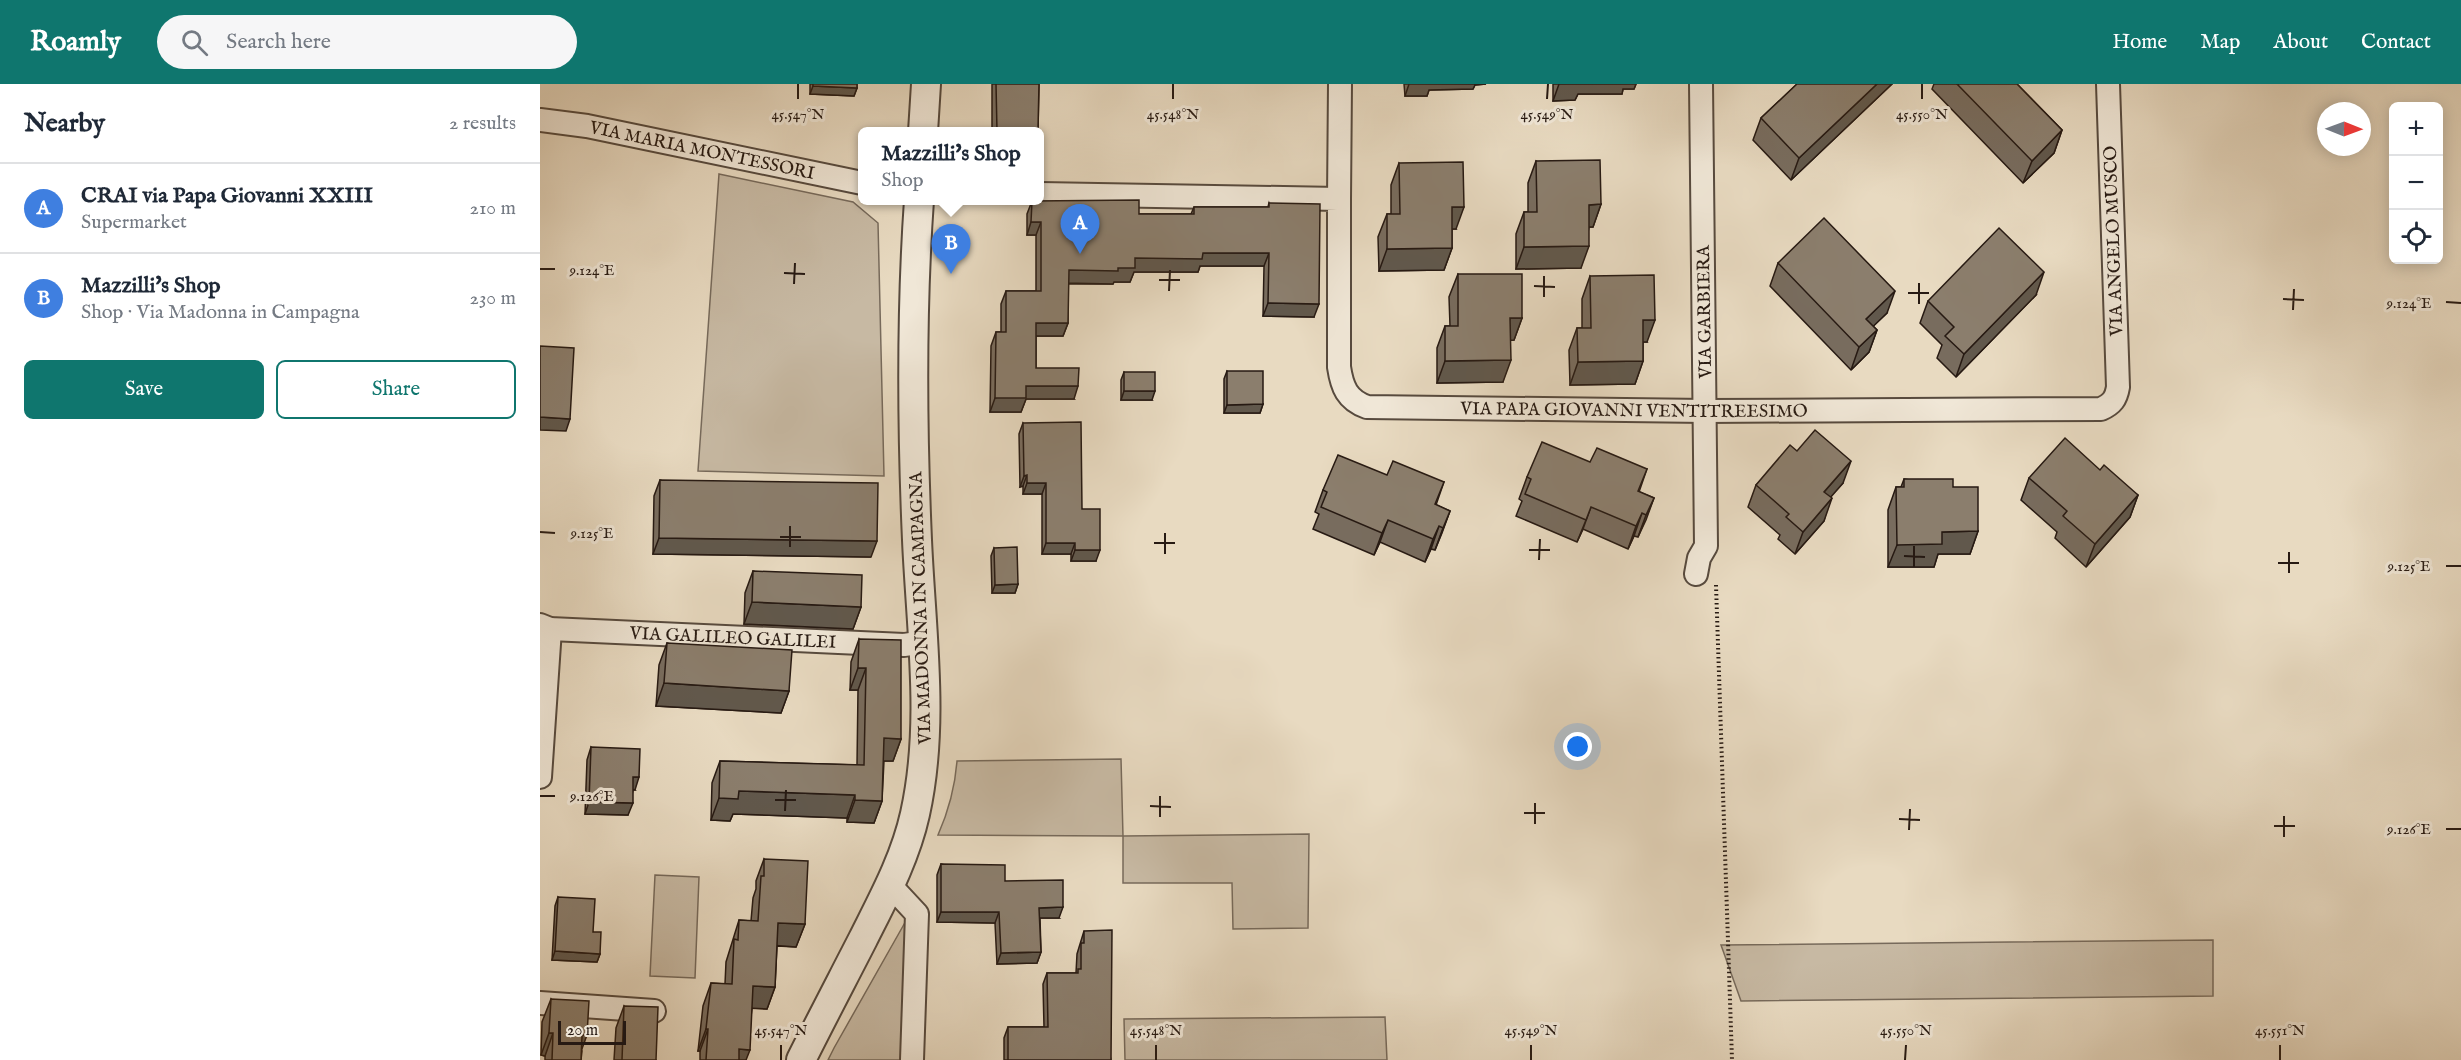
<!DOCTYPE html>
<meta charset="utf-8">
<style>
body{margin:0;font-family:"IM FELL English",serif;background:#f6f6f7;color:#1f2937}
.controls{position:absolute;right:18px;top:18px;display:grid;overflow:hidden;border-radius:9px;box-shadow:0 3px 15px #0003}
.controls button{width:54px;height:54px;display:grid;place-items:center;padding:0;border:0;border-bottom:2px solid #e0e1e3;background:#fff;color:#1f2937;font:30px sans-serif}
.compass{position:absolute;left:1777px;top:18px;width:54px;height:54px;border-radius:50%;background:#fff;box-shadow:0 3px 15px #0003;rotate:91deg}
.scale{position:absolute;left:18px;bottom:15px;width:68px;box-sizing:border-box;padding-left:6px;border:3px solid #271a13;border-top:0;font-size:16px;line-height:21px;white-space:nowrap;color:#271a13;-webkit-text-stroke:4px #f0e7d7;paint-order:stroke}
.you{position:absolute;left:1038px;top:663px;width:21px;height:21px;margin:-15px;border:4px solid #fff;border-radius:50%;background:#1a73e8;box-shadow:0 0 0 9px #1a73e833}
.badge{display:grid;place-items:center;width:39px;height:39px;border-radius:50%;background:#0f766e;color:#fff;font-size:20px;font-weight:700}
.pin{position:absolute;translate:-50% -50px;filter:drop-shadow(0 2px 3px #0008)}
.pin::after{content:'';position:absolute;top:32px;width:21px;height:18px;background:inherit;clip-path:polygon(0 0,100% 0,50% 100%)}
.popup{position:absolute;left:318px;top:43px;width:186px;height:78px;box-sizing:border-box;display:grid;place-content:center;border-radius:9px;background:#fff;filter:drop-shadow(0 2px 4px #0005);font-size:20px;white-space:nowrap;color:#747a83}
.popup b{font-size:22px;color:#1f2937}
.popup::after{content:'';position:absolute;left:50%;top:100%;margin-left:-12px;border:12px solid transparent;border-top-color:#fff}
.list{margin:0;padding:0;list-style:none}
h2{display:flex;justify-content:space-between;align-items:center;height:78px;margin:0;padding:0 24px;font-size:26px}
h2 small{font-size:20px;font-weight:400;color:#747a83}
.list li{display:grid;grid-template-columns:39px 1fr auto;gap:18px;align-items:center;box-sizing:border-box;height:90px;padding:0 24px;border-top:2px solid #e0e1e3}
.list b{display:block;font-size:22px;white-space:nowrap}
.list p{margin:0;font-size:20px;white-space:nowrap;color:#747a83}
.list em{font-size:20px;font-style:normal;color:#747a83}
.actions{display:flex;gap:12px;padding:18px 24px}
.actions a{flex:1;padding:14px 0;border:2px solid #0f766e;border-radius:9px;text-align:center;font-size:21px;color:#0f766e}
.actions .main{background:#0f766e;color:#fff}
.icon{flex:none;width:33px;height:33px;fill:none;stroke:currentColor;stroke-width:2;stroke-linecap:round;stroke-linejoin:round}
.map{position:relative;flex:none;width:1921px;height:976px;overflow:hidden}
header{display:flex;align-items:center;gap:36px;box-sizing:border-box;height:84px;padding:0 30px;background:#0f766e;color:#fff}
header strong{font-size:28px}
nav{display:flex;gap:33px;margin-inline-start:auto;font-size:21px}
.search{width:420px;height:54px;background:#f6f6f7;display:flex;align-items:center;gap:15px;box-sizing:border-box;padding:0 21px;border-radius:33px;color:#747a83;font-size:22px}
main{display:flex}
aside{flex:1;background:#fff}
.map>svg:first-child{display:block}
</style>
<header>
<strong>Roamly</strong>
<div class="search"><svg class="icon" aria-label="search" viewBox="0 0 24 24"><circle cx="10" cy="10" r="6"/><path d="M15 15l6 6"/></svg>Search here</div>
<nav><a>Home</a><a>Map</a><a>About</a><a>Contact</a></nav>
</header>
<main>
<aside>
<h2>Nearby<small>2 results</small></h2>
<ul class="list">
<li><span class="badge" style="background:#3f7fe0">A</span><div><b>CRAI via Papa Giovanni XXIII</b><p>Supermarket</p></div><em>210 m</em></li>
<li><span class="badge" style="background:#3f7fe0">B</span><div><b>Mazzilli's Shop</b><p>Shop · Via Madonna in Campagna</p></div><em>230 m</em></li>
</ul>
<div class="actions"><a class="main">Save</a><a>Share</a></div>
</aside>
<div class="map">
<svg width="1921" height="976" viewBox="0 0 1921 976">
<rect width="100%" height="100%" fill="#e8dac1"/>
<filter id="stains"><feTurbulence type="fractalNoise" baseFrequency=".00333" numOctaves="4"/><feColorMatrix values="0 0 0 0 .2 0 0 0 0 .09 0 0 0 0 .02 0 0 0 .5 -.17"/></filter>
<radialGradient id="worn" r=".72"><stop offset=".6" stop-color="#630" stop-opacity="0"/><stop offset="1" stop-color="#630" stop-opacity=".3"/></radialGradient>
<g fill="#c7b9a3" stroke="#776a5b" stroke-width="1.5">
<path d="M179,90l134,28 25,21 6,253 -186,-5z"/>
<path d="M581,675l2,77 186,-2 -1,94 -75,1 -1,-46h-109v-47l-185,-1c11,-25 17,-47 19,-74z"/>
<path d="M115,791l44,2 -4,101 -45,-2z"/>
<path d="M367,835l-6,141h-73l6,-12z"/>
<path d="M1673,856v56l-472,5 -20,-56z"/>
<path d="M845,933l2,43h-262l-1,-41z"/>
</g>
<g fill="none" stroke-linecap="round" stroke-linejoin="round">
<g stroke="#574a3e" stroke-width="26">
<g id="minor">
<path id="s1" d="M0,36l47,6 275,57"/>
<path id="s2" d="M500,110l299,5v168c3,20 8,33 28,40l339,4 395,-2c11,-5 15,-10 17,-22l-10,-303"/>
<path d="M799,115l1,-115"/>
<path d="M1156,490l3,-16 7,-12 -5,-462"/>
<path id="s3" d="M0,541l10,4 354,16 21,-3"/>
<path d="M0,693l10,-148"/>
<path d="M350,801l27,29 -5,146"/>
<path d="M0,919l114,8"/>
</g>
</g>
<g stroke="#574a3e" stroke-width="32">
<g id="tertiary">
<path d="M383,48l3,-48"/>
<path d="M261,976c20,-40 41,-80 62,-121 20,-40 42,-80 52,-125 20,-90 6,-183 2,-274 -5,-114 -6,-226 2,-340"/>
</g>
</g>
<path stroke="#271a13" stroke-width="4" stroke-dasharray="1.5 3" stroke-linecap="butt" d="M1176,501l16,475"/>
<use href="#minor" stroke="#f0e7d7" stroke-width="22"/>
<use href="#tertiary" stroke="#f0e7d7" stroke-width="28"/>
</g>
<g fill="#786c5e" stroke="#271a13" stroke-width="1.5">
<path d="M270,0h47v4l-3,8 -44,-2z"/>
<path d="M452,0h47l-1,48h-58l12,-1z"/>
<path d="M864,0h82l-11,1 -2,4 -44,1 -2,6h-22z"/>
<path d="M1013,0h83l-2,5h-11l-1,5h-44l-3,6 -22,1z"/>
<path d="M1257,0h95l-101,96 -38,-40 8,-22z"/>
<path d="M1394,0h83l45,46 -8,23 -31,30 -91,-94z"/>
<path d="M996,77l65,43 -8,23h-4l-8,41 -65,1v-35l8,-22h4v-29z"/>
<path d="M859,79l57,66h-4v19l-8,22 -65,1 -1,-34 9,-23h4v-29z"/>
<path d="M492,117l107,13h52l3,-7h74l1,-4 45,114 -51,-1 1,-50h-64l-2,6h-64l-4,10h-16l-1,2h-45v39l-5,13h-27v32l38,31h-48l-5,13h-31l1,-66 5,-14h5v-28l5,-13h30v-56h-9v-21z"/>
<path d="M1238,179l109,50 -14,13 4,4 -8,22 -18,18 -81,-84z"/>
<path d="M918,190l64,44 -8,22h-4l-7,42 -66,1v-35l8,-22h5l-1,-29z"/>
<path d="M1050,192l57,66h-4v19l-8,23 -65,1 -1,-35 8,-22h5v-29z"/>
<path d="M1496,211l-80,82 -19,-19 5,-13 -22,-22 8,-22z"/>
<path d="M687,287l36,33 -3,9h-36v-34z"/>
<path d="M584,288l28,28h-31v-20z"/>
<path d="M483,339l59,86 14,52h-25v-7h-29v-60h-19v-8l-3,1 -1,-53z"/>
<path d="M1257,367l46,32 -13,14 -6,24 -29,33 -17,-15 2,-4 -32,-28 8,-22z"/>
<path d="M1050,378l57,7 -8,23 15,6 -16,39 -4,-1 -6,13 -45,-20 -6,13 -61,-26 6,-15 -3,-2 8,-22z"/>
<path d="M1560,386l38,25 -8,22 -44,50 -31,-29 2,-6 -36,-32 8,-22z"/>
<path d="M847,391l57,7 -8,23 14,6 -15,39 -4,-1 -6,13 -45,-20 -6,13 -61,-26 6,-15 -4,-2 8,-22z"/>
<path d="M1364,395l49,8 25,44 -8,23h-32l-4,13h-46v-57l8,-23h5z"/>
<path d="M120,396l211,77 -218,-3 1,-58z"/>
<path d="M454,464l24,36 -3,9h-23l-1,-37z"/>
<path d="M213,487l108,36 -8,22 -109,-5 1,-31z"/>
<path d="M319,555l42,100 -8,22h-9l-2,40 -8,22 -27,-1v-4l-114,-4 -3,7 -19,-1 1,-37 8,-22 137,4 1,-75h-8l1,-28z"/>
<path d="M127,559l122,48 -8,22 -125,-7 3,-41z"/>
<path d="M51,663l44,43h-2l-5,25 -43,-1 2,-54z"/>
<path d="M224,775l41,65 -9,23 -19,-1 -2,41 -8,22 -15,-1 -6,52h-46v-9h-2l5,-45 8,-23 14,1 1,-22 13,-42 12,1 2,-23 3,-9v-8z"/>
<path d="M401,780l64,17 54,37h-19l1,34 -4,11 -40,1 -2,-41 -58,-1v-47z"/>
<path d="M18,813l35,35 7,22 -3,8 -45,-2 3,-54z"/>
<path d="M544,847l27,129h-107v-22l4,-11h36l-1,-43 4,-11h29l1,-19z"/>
<path d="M11,915l31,52 -1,9h-36v-4l-4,-1 1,-33z"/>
<path d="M84,922l32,54h-42l2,-32z"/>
</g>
<g fill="#61584c" stroke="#271a13" stroke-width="1.5">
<path d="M869,0h77l-11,1 -2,4 -44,1 -2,6h-22z"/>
<path d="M1019,0h77l-2,5h-11l-1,5h-44l-3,6 -22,1z"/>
<path d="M1337,0h15l-101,96 8,-22z"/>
<path d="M273,2l44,2 -3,8 -44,-2z"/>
<path d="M480,45h18v3h-19z"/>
<path d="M1522,46l-8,23 -31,30 9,-22z"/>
<path d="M1061,120l-8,23h-12l8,-22z"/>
<path d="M912,123h12l-8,22h-12z"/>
<path d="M491,138h10l-5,13h-9z"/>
<path d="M1049,162l-8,22 -65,1 8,-22z"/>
<path d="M912,164l-8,22 -65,1 8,-22z"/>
<path d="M663,169h66l-5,13h-64l-2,6h-64l-4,10h-16l-1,2 -49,-1 5,-13 49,-2 17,-10z"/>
<path d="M1504,188l-8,23 -80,82 8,-23z"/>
<path d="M1355,207l-8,22 -29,28 8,-22z"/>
<path d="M728,219l51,1 -5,13 -51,-1z"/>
<path d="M970,234h12l-8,22 -12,1z"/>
<path d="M1103,236h12l-8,22h-12z"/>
<path d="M496,239h32l-5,13h-32z"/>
<path d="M1337,246l-8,22 -18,18 8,-23z"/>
<path d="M971,276l-8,22 -66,1 8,-22z"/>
<path d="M1103,277l-8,23 -65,1 8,-23z"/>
<path d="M486,302h52l-4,13h-48l-5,13h-31l5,-14z"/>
<path d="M584,307h31l-3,9h-31z"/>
<path d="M723,320l-3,9h-36l3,-8z"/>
<path d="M0,333l30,2 -4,12 -26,-1z"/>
<path d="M1311,377l-8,22 -27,31 8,-22z"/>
<path d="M487,391l-4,11 -3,1 4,-11z"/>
<path d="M487,399h19l-4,11h-19z"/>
<path d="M1598,411l-8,22 -44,50 9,-23z"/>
<path d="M1114,414l-8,22 -8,17 8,-22z"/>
<path d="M1292,414l-8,23 -29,33 8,-22z"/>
<path d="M1051,423l-8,22 -6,13 9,-22z"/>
<path d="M910,427l-8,22 -7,17 8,-22z"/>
<path d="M1102,429l-8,23 -6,13 8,-23z"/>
<path d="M848,436l-8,22 -6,13 8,-22z"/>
<path d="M899,442l-8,23 -6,13 8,-23z"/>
<path d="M1438,447l-8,23h-32l-4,13h-46l9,-22 45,-13z"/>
<path d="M119,454l218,3 -6,16 -218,-3z"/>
<path d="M506,459h29l-4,11h-29z"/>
<path d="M535,466h25l-4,11h-25z"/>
<path d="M478,500l-3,9h-23l3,-8z"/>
<path d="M212,518l109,5 -8,22 -109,-5z"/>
<path d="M318,584h8l-8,22h-8z"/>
<path d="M124,599l125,8 -8,22 -125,-7z"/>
<path d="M344,654l17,1 -8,22h-17z"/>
<path d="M93,693h6l-4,13 -6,-1z"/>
<path d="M199,707l116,4 -8,23 -114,-4 -3,7 -19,-1 8,-22z"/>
<path d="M315,716l27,1 -8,22 -27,-1z"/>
<path d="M49,718l44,1 -5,12 -43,-1z"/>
<path d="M523,823l-4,11h-24l4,-10z"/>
<path d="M401,828h58l-4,11 -58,-1z"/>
<path d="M238,839l27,1 -9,23 -26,-2z"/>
<path d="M15,867l45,3 -3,8 -45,-2z"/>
<path d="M501,868l-4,11 -40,1 4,-11z"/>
<path d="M213,902l22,1 -8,22 -22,-1z"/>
<path d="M166,945h2l-8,22h-2z"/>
<path d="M9,949h4l-8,23 -4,-1z"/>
<path d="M42,951h5l-8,22z"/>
<path d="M199,965l11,1 -4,10h-11z"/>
</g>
<g fill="#8b7e6d" stroke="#271a13" stroke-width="1.5">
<path d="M273,0h44v4l-44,-2z"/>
<path d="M456,0h43l-1,45h-18v3h-40l17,-1z"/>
<path d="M1257,0h80l-78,74 -38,-40z"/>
<path d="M1417,0h60l45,46 -30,31z"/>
<path d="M1060,76l1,44 -12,1v41l-65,1v-35h13l-1,-51z"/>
<path d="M923,78l1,45h-12v41l-65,1v-35h13l-1,-51z"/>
<path d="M599,116v14h55v-7h75v-4l51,1 -1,100 -51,-1 1,-50h-66l-1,6 -67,-1v10h-17v3l-49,-1 -1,53h-32v45h43l-1,18h-52v12h-31l1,-66h10v-41h35v-69h-10l1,-21z"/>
<path d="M1284,134l71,73 -29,28 11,11 -18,17 -81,-84z"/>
<path d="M1459,144l45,44 -80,82 -19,-18 9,-9 -26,-26z"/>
<path d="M918,190h64v44h-12l1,42 -66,1v-35h13z"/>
<path d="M1114,191l1,45h-12v41l-65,1 -1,-34h14l-1,-52z"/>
<path d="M0,262l34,2 -4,71 -30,-2z"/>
<path d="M687,287h36v33l-36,1z"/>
<rect x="584" y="288" width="31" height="19"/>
<path d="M541,338l1,87h18v41h-25v-7h-29v-60h-19v-8l-3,1 -1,-53z"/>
<path d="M1275,346l36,31 -27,31 8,6 -29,34 -17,-15 3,-3 -33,-29 34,-40 7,6z"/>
<path d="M1525,354l35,32 4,-5 34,30 -43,49 -32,-28 4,-5 -38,-33z"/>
<path d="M1002,358l48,20 7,-14 50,21 -9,22 16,7 -8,17 -4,-2 -6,13 -45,-19 -5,13 -61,-26 6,-15 -4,-2z"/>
<path d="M798,371l49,20 6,-14 51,21 -9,22 15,7 -7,17 -4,-2 -6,13 -45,-19 -6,13 -61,-26 6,-15 -4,-2z"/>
<path d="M1364,395h49v8h25v44l-36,1v12l-45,1 -1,-58h8z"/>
<path d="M120,396l218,3 -1,58 -218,-3z"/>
<path d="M477,463l1,37 -23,1 -1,-37z"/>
<path d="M213,487l109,4 -1,32 -109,-5z"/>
<path d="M319,555l42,1v99l-17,-1 -2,63 -27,-1v-5l-116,-4 -1,8 -19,-1 1,-37 144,4 2,-97h-8z"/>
<path d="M127,559l125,7 -3,41 -125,-8z"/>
<path d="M51,663l49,2 -1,28h-6v26l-44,-1z"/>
<path d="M224,775l44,2 -3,63 -27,-1 -3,64 -22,-1 -3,64 -11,-1v11h-33l2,-31h-2l5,-46 21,1 2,-45 4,1 1,-20 19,1 3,-45h3z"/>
<path d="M401,780l64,1v16l58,-1v27l-24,1 2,44 -40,1 -2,-41h-58z"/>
<path d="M18,813l37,2 -2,33h8l-1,22 -45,-3z"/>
<path d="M572,846l-1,130h-103v-33h40l-1,-54h31v-4h3v-26h3v-12z"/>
<path d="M11,915l38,2 -2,34h-5l-1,25h-29l1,-27h-4z"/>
<path d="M84,922l34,1 -2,53h-34z"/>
</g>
<path fill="none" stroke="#271a13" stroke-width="2" d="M258,15v-15M633,15v-15M1007,15l1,-15M1382,15v-15M0,185h15M244,189l21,1M619,196h21M254,200l1,-21M994,202l21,1M629,207l1,-21M1368,209h21M1004,213v-21M1743,215l21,1M1906,218l15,1M1379,220v-21M1753,226l1,-21M0,448l15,1M240,453h21M614,459h21M250,463v-21M989,466h21M625,470v-21M1364,472l21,1M999,476l1,-21M1738,479h21M1906,482h15M1374,483v-21M1749,489v-21M0,712h15M235,716h21M610,722l21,1M245,727l1,-21M984,729h21M620,733v-21M1359,735l21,1M995,740v-21M1734,742h21M1906,745h15M1369,746l1,-21M1744,753v-21M241,976v-15M616,976v-15M991,976v-15M1365,976l1,-15M1740,976v-15"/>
<g text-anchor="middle" stroke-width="6" stroke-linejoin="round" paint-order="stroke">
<g font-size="18" fill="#271a13" stroke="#f0e7d7">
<text dy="6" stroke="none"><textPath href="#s1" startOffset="165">VIA MARIA MONTESSORI</textPath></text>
<text transform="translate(1573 157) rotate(-92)" y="6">VIA ANGELO MUSCO</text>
<text transform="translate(1164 228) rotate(-91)" y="6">VIA GARBIERA</text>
<text dy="6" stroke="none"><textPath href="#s2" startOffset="786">VIA PAPA GIOVANNI VENTITREESIMO</textPath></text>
<text transform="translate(380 524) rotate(-92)" y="6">VIA MADONNA IN CAMPAGNA</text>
<text dy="6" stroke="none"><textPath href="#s3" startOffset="194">VIA GALILEO GALILEI</textPath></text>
</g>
</g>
<g font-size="15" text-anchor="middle" fill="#271a13" stroke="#f0e7d7" stroke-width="6" stroke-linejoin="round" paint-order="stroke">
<text x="258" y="35">45.547°N</text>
<text x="633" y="35">45.548°N</text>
<text x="1007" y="35">45.549°N</text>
<text x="1382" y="35">45.550°N</text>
<text x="52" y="191">9.124°E</text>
<text x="1869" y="224">9.124°E</text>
<text x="52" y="454">9.125°E</text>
<text x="1869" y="487">9.125°E</text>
<text x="52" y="717">9.126°E</text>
<text x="1869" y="750">9.126°E</text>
<text x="241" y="951">45.547°N</text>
<text x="616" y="951">45.548°N</text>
<text x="991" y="951">45.549°N</text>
<text x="1366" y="951">45.550°N</text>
<text x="1740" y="951">45.551°N</text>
</g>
<rect width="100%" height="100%" filter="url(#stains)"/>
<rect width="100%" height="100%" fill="url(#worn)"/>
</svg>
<div class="controls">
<button>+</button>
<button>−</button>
<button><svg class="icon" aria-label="locate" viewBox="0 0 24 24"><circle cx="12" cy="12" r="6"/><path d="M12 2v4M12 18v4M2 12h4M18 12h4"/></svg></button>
</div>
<svg class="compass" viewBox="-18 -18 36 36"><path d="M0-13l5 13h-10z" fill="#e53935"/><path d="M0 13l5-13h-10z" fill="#747a83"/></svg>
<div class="scale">20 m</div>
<div class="you"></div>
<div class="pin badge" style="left:540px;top:170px;background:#3f7fe0">A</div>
<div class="pin badge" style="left:411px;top:190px;background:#3f7fe0">B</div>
<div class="popup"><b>Mazzilli's Shop</b>Shop</div>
</div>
</main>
